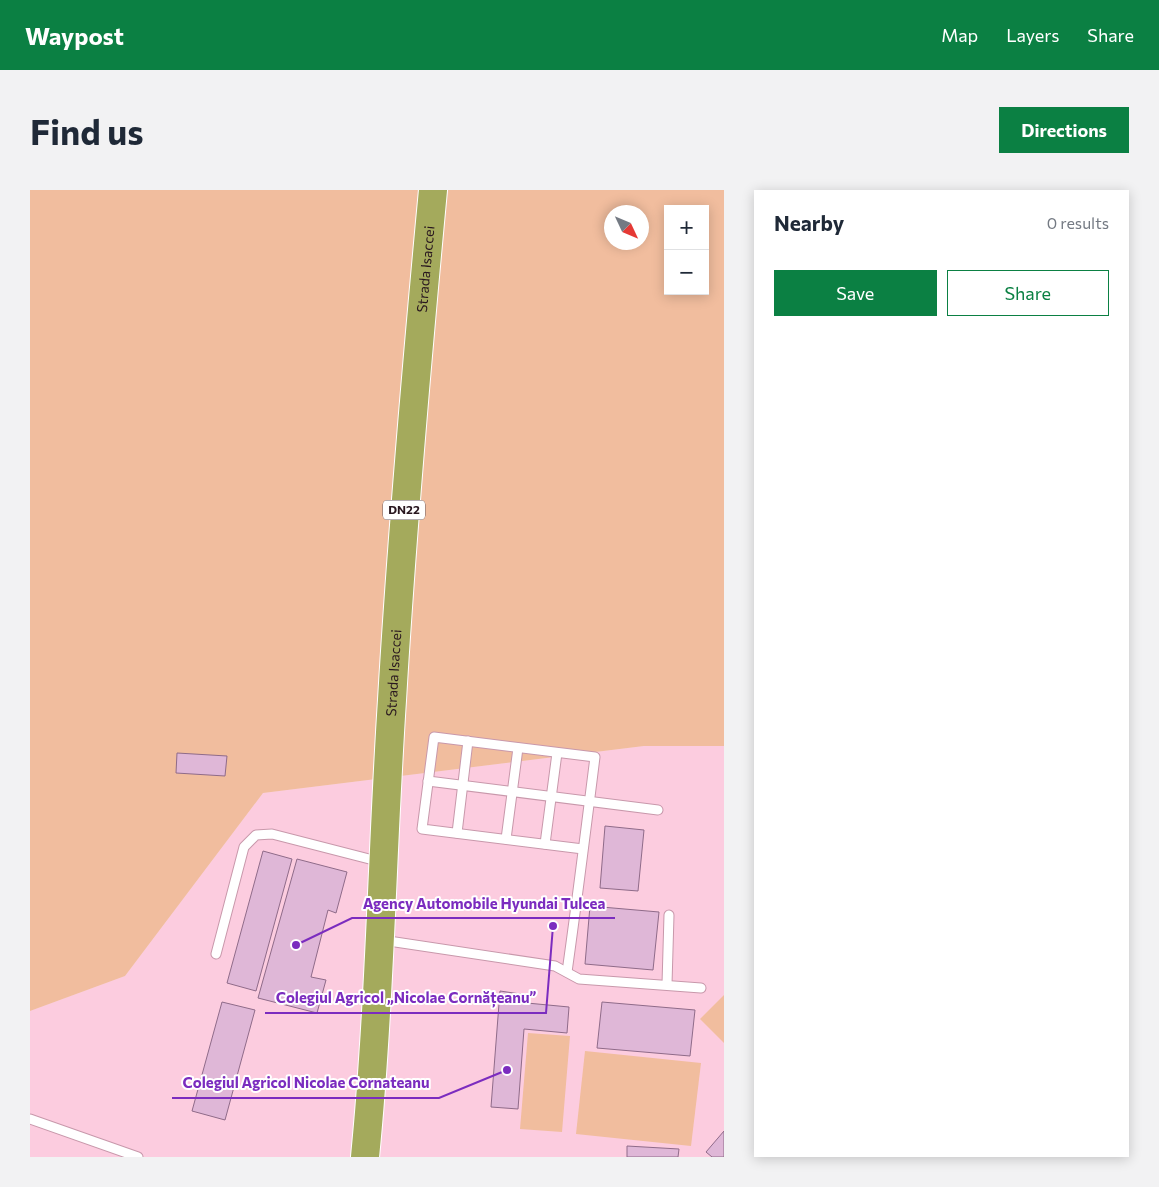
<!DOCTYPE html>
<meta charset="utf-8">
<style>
body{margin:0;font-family:Commissioner,sans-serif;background:#f2f2f3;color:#1f2937}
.controls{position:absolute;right:15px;top:15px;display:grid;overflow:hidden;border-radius:0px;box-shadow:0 2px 12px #0003}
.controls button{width:45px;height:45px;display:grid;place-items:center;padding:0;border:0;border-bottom:1px solid #e0e1e3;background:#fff;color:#1f2937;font:25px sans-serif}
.compass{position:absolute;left:574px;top:15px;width:45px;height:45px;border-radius:50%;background:#fff;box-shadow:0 2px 12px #0003;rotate:134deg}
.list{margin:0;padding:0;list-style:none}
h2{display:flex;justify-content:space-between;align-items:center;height:65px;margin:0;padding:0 20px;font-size:21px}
h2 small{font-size:16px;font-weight:400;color:#747a83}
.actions{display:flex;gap:10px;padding:15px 20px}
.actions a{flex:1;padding:11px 0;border:1px solid #0b8043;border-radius:0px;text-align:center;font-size:18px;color:#0b8043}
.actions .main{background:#0b8043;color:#fff}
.map{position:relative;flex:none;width:694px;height:967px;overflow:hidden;border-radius:0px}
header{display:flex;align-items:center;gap:30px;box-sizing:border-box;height:70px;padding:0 25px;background:#0b8043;color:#fff}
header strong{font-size:24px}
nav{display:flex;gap:28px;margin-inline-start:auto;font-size:18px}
.intro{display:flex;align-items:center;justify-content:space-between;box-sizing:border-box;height:120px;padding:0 30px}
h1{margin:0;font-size:35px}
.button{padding:12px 22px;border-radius:0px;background:#0b8043;color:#fff;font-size:18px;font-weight:700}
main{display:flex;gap:30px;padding:0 30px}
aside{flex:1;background:#fff;border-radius:0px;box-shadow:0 2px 12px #0003}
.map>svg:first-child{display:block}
</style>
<header>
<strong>Waypost</strong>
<nav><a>Map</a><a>Layers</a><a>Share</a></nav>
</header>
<div class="intro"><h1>Find us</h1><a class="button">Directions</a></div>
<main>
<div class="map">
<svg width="694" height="967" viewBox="0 0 694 967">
<rect width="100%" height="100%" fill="#f9dae5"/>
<path fill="#fcccdf" d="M614,556h80v411h-694v-146l95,-35 138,-183z"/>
<g fill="#f1bd9e" fill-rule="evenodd">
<path d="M0,0h694v556h-80l-381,47 -138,183 -95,35zM638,19h37v82h-37zM582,22h30v30h-30z"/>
<path d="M694,805v48l-24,-24z"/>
<path d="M498,843l42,3 -8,96 -42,-3z"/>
<path d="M555,861l116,12 -10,83 -115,-12z"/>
</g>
<g fill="#dfb7d7" stroke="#8f6b89">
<path d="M147,563l50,3 -2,20 -49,-3z"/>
<path d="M575,636l39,4 -6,61 -38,-3z"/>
<path d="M233,661l29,8 -36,132 -29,-8z"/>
<path d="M267,669l50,13 -11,41 -8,-3 -17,67 15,3 -9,33 -59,-15z"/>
<path d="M560,716l69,6 -6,58 -68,-6z"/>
<path d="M470,801l27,4v8l42,4 -2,26 -43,-4 -6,80 -27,-2z"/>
<path d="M192,812l33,8 -30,110 -33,-9z"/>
<path d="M572,812l93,8 -5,46 -93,-8z"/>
<path d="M694,941v26h-12l-6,-5z"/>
<path d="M597,956l52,3 -1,8h-51z"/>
</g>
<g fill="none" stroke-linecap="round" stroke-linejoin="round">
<g stroke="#c898ab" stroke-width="11">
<g id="service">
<path d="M398,591l230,29"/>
<path d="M427,643l11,-92"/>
<path d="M476,649l12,-91"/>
<path d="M515,654l12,-91"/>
<path d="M352,750l173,26 24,13 122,9"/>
<path d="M186,764l28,-107 12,-12 16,-1 109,28"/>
<path d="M537,782c10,-71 19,-143 28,-215l-161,-20 -12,92 161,20"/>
<path d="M637,794l2,-69"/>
<path d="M0,929l108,38"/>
</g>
</g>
<g stroke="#fff" stroke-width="30">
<g id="trunk">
<path id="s1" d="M335,967c15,-152 17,-305 27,-457 10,-170 25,-340 41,-510"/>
</g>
</g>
<use href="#service" stroke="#fff" stroke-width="9"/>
<use href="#trunk" stroke="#a4aa5c" stroke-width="28"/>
</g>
<g text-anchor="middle" stroke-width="4" stroke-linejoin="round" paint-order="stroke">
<rect fill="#fff" stroke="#695d62" stroke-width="1" x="353" y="310.5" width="42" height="19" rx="4"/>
<g font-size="12" font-weight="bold" fill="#29171f">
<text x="374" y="324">DN22</text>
</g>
<g font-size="14" fill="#29171f" stroke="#fff">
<text dy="5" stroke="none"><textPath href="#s1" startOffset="890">Strada Isaccei</textPath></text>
<text dy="5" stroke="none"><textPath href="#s1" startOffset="485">Strada Isaccei</textPath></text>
</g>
</g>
<path fill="none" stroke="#7b2cbf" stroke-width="2" d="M266 755L322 728H585M523 736L516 823H235M477 880L409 908H142"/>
<g fill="#7b2cbf" stroke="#fff" stroke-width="2">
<circle cx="266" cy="755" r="5"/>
<circle cx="523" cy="736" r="5"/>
<circle cx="477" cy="880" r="5"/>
</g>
<g font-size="15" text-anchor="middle" font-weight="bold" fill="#7b2cbf" stroke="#fff" stroke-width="4" stroke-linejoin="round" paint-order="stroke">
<text x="454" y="719">Agency Automobile Hyundai Tulcea</text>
<text x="376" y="813">Colegiul Agricol „Nicolae Cornățeanu”</text>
<text x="276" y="898">Colegiul Agricol Nicolae Cornateanu</text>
</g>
</svg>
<div class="controls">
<button>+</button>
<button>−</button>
</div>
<svg class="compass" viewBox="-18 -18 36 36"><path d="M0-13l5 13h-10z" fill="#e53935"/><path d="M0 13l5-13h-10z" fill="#747a83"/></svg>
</div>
<aside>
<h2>Nearby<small>0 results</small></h2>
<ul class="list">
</ul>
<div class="actions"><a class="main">Save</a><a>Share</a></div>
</aside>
</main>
